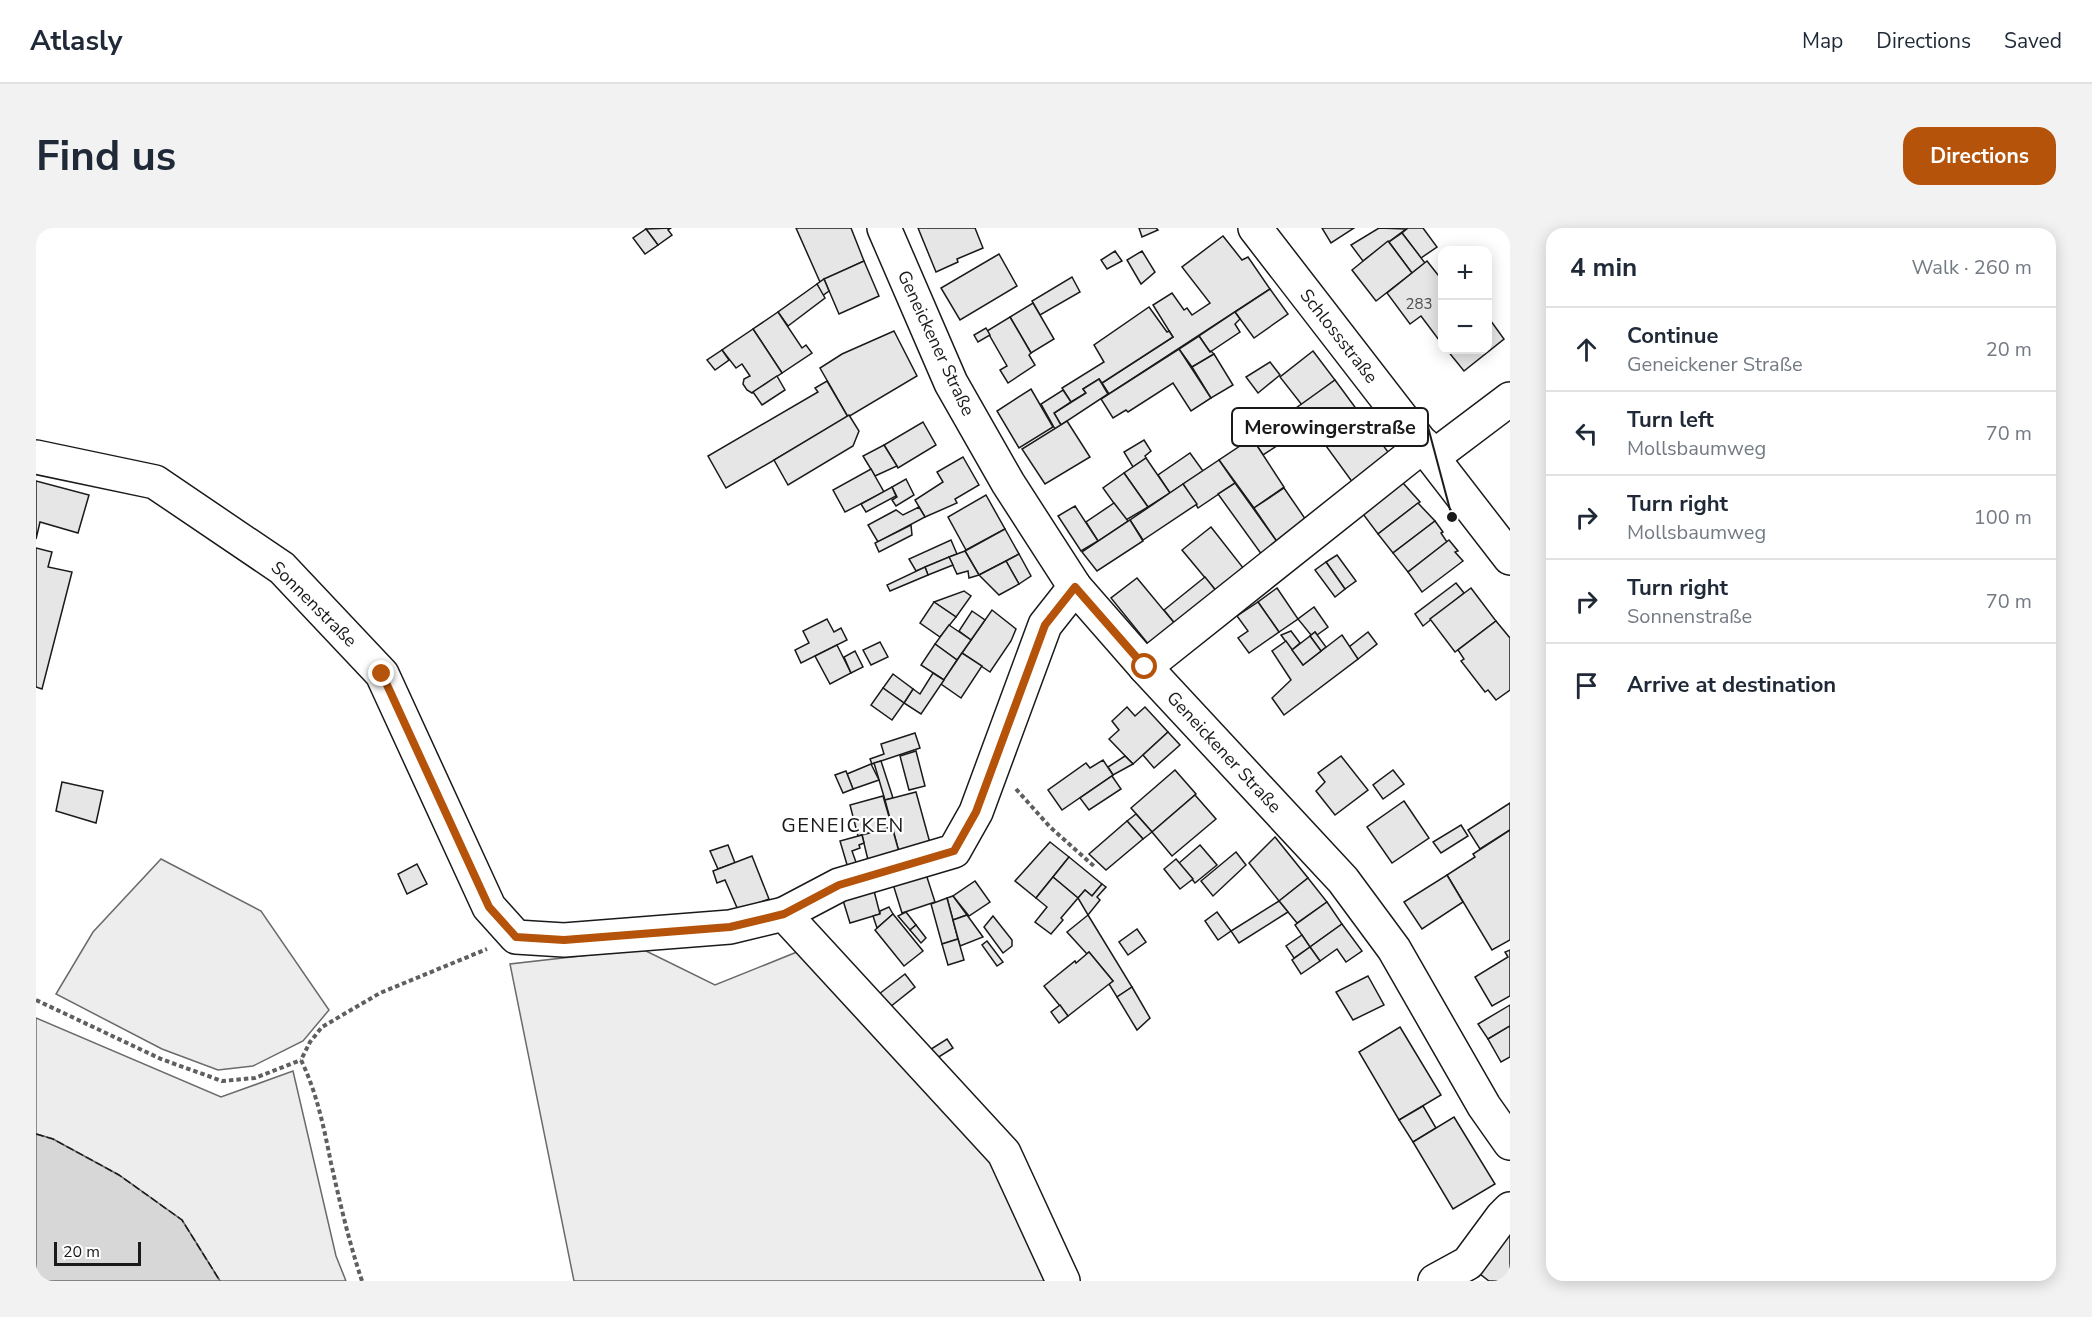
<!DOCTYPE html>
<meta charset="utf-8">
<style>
body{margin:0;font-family:"Nunito Sans",sans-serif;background:#f2f2f3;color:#1f2937}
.controls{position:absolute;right:18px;top:18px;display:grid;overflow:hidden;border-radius:12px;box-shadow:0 3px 15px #0003}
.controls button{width:54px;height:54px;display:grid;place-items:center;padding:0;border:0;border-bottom:2px solid #e0e1e3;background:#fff;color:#1f2937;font:30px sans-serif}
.scale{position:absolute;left:18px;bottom:15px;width:87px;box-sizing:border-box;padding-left:6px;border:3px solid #1a1a1a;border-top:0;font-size:16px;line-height:21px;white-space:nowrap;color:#1a1a1a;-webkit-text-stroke:4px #fff;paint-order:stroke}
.stop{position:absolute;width:18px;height:18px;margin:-14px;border:4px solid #b45309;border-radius:50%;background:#fff}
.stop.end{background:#b45309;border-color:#fff;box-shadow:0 2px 6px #0008}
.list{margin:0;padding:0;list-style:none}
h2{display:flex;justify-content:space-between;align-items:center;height:78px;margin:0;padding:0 24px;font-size:26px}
h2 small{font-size:20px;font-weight:400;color:#747a83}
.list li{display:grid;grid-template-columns:39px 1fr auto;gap:18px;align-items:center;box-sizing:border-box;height:84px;padding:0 24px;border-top:2px solid #e0e1e3}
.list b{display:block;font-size:22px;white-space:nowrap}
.list p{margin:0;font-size:20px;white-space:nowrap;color:#747a83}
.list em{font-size:20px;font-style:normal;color:#747a83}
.icon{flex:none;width:33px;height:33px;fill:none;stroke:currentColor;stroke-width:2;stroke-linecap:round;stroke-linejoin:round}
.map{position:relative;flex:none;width:1474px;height:1053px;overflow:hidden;border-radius:18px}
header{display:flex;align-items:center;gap:36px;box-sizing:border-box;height:84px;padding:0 30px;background:#fff;border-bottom:2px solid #e0e1e3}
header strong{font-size:28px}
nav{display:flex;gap:33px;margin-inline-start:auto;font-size:21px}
.intro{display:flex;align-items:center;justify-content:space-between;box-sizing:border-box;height:144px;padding:0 36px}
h1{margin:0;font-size:42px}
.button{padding:15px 27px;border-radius:18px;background:#b45309;color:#fff;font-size:21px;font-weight:700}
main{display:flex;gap:36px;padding:0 36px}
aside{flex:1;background:#fff;border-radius:18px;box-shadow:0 3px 15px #0003}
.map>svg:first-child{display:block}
</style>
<header>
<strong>Atlasly</strong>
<nav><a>Map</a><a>Directions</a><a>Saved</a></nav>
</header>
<div class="intro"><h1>Find us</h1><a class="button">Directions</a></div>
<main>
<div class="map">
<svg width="1474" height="1053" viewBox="0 0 1474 1053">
<rect width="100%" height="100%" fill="#fff"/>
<g fill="#ededed" stroke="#6a6a6a" stroke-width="1.5">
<path d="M125,631l100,52 68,99 -26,31 -50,25 -35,4 -56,-21 -106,-55 37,-62z"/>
<path d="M606,721l73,36 82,-33 196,204 58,125h-477l-64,-317z"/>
<path d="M0,790l185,79 72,-26 43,185 10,25h-126l-38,-61 -129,-81 -17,-5z"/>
</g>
<path fill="#d7d7d7" stroke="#6a6a6a" stroke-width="1.5" d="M0,906l17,5 66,36 63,45 38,61h-184z"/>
<g fill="#e6e6e6" stroke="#1a1a1a" stroke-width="1.5">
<path d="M635,0l-3,2 4,5 -14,10 -12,-16z"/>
<path d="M760,0h55l13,33 -44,21z"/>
<path d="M882,0h57l8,20 -26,11 1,3 -22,10z"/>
<path d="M1103,0h17l2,2 -16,7z"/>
<path d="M1286,0h32l-23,15z"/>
<path d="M1343,0l27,1 -43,32 -12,-16z"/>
<path d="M1372,0h15l14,19 -16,11 -19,-25z"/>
<path d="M610,1l12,16 -13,9 -12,-16z"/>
<path d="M1366,5l23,30 -13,10 -23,-31z"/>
<path d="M1187,8l19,24 6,-3 22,32 -161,105 -7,-11 71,-46 -20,-32 19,-12 12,17 3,-2 5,7 18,-12 -28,-36z"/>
<path d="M1352,13l24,32 -36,28 -24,-31z"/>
<path d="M1079,23l7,10 -15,8 -6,-9z"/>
<path d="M1106,23l13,21 -14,12 -14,-24z"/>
<path d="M963,26l18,32 -57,34 -19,-32z"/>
<path d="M828,33l15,35 -40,18 -15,-35z"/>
<path d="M1391,33l15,19v64l-21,-28 -11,8 -23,-31z"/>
<path d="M1036,49l8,15 -40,23 -8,-14z"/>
<path d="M788,51l5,12 -7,5 -5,-12z"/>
<path d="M781,56l8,14 -37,28 -10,-14z"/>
<path d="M1234,61l18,25 -34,24 -19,-26z"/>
<path d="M997,75l21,36 -23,14 -21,-36z"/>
<path d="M1113,79l18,25 2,-1 4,6 -71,46 -3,-4 -16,10 3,4 -15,9 -9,-14 42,-26 -10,-17z"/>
<path d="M742,84l24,36 4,-3 6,8 -30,20 -29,-44z"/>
<path d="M1199,84l5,7 -5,5 5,8 -30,20 -11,-16z"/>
<path d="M974,89l21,36 -2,2 6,10 -27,18 -8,-13 7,-4 -20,-35z"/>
<path d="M1452,89l16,22 -40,32 -17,-21h41z"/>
<path d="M950,100l4,7 -12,7 -4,-7z"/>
<path d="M717,101l29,44 -30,20 -5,-3 -4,-6 1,-5 6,-3 -8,-12 -6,4 -14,-18z"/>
<path d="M858,103l23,45 -69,41 -28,-49 22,-14z"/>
<path d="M1163,108l11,16 1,-1 3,3 -22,13 -13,-18z"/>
<path d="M1143,121l32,49 -20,13 -18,-28 -45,29 -2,-2 -13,8 -12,-19z"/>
<path d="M686,122l7,10 -14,10 -8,-10z"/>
<path d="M1277,123l22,29 -33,25 -22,-28z"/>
<path d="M1178,126l19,31 -22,13 -19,-31z"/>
<path d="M1234,134l10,13 -22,18 -12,-16z"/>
<path d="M741,148l8,14 -23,15 -9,-13z"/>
<path d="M1063,151l9,15 -47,31 -7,-12 32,-20 -3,-4z"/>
<path d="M1299,152l56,76 -38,27 -48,-66 -6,4 3,5 -1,4 -12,8 -11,-17z"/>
<path d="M791,153l21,36 -122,71 -18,-32 110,-64 -3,-4z"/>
<path d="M995,161l22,38 -34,21 -22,-37z"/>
<path d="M1027,162l8,12 -17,11 7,12 -6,4 -14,-25z"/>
<path d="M813,187l10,16 -6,15 -65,39 -14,-25z"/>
<path d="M1031,193l23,36 -45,27 -23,-35z"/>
<path d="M1242,193l11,17 -26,17 -11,-17z"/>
<path d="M887,194l13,23 -38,23 -14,-23z"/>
<path d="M1216,210l32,49 -30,21 -35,-48z"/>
<path d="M1108,212l7,11 -6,5 1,2 -13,9 -9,-15z"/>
<path d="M848,217l13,21 -22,10 -12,-20z"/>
<path d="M1154,225l13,18 -33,22 -12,-18z"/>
<path d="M927,229l16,28 -24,14 2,4 -32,14 -10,-17 28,-18 -6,-10z"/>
<path d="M1110,230l24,35 -22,14 -24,-34z"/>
<path d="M1183,232l16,23 -37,25 -15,-24z"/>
<path d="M835,241l13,23 -39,20 -12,-22z"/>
<path d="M1088,245l24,34 -22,13 -23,-32z"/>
<path d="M870,251l8,16 -18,11 -4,-6 5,-3 -5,-10z"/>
<path d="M0,253l53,14 -11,38 -38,-11 -4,17z"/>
<path d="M1199,255l43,60 -16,12 -44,-61z"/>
<path d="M1367,255l17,19 -42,32 -15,-20z"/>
<path d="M1147,256l14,20 -54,36 -13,-20z"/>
<path d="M856,259l4,9 -30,16 -5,-8z"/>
<path d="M1248,260l22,32 -28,23 -24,-35z"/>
<path d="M950,267l19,34 -39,21 -18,-33z"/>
<path d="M1078,275l14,18 -30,20 -12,-19z"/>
<path d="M1382,275l17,18 -42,32 -15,-19z"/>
<path d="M1039,278l23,35 -17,10 -23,-35z"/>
<path d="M883,279l6,10 -47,25 -10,-17 28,-15 7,5z"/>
<path d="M1094,292l13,21 -46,30 -15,-19z"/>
<path d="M1399,293l8,11 -2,1 6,9 -39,30 -15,-19z"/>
<path d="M875,297l1,10 -33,17 -4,-9z"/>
<path d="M1175,299l33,42 -28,22 -34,-41z"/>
<path d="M969,301l14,25 -40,21 -14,-24z"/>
<path d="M915,312l6,14 -41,17 -7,-12z"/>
<path d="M1413,312l9,11 -3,1 8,9 -41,31 -14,-20z"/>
<path d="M0,320l16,4 -4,15 24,5 -30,117 -6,-2z"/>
<path d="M929,323l14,24 -10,3 -1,-7 -11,3 -8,-17z"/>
<path d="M983,326l12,22 -12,8 -13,-23z"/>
<path d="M1301,327l19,26 -11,8 -19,-27z"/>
<path d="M913,329l4,8 -25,10 -3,-8z"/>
<path d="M970,333l13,23 -20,11 -20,-20z"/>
<path d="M1290,334l19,27 -10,8 -20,-27z"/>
<path d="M889,339l3,8 -38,16 -3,-6z"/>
<path d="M1169,349l12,15 -41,33 -12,-15z"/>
<path d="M1101,350l39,47 -27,20 -38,-47z"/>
<path d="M1420,355l8,10 -41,33 -8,-12z"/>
<path d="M1241,360l21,31 -19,13 -21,-30z"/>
<path d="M1435,360l25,33 -41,31 -25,-33z"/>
<path d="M928,363l7,5 -15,21 -22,-15z"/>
<path d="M898,374l22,15 -16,20 -20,-14z"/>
<path d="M1222,374l21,30 -30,21 -11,-15 10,-7 -11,-15z"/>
<path d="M1278,379l14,20 -11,8 -2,-3 -4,3 -13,-16z"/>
<path d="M956,382l24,19 -5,12 -21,31 -28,-19z"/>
<path d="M936,383l13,9 -14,20 -12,-9z"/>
<path d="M791,391l7,13 7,-4 6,12 -46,23 -6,-13 14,-7 -6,-12z"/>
<path d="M1460,393l14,17v52l-14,10 -8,-10 -3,2 -24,-31 3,-2 -6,-9z"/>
<path d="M913,397l22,15 -14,20 -22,-16z"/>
<path d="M1255,403l9,12 -8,7 -11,-15z"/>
<path d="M1279,404l11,15 -5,4 -11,-15z"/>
<path d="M1332,404l9,12 -19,15 -9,-12z"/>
<path d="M1306,407l16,24 -74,56 -12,-17 19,-18 -19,-29 14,-10 17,24z"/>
<path d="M1274,408l11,15 -18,14 -11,-15z"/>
<path d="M844,414l8,15 -17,8 -8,-15z"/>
<path d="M899,416l22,16 -13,20 -23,-15z"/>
<path d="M801,417l14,28 -21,11 -15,-28z"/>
<path d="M819,423l8,16 -12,6 -7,-16z"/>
<path d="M926,425l20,13 -21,32 -20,-14z"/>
<path d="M897,445l11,7 -23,34 -17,-11 9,-14 7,5z"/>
<path d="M857,446l20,15 -9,14 -21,-15z"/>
<path d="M847,460l21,15 -12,17 -21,-15z"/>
<path d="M1091,479l8,9 10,-9 23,25 -35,32 -24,-25 10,-9 -7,-9z"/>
<path d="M1132,504l12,13 -26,23 -11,-13z"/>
<path d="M879,505l5,15 -48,16 -2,-5 14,-5 -3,-10z"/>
<path d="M880,523l9,35 -16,4 -9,-34z"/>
<path d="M1089,528l8,8 -20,11 -5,-8z"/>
<path d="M1305,528l27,34 -33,25 -19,-24 9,-9 -7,-9z"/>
<path d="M1067,532l10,15 -51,35 -14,-20 38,-27 4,5z"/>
<path d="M845,533l12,37 -8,2 -11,-37z"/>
<path d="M835,536l8,16 -26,9 -6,-15z"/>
<path d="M1139,542l21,24 -44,38 -21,-24z"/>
<path d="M1357,542l11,14 -21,15 -10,-14z"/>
<path d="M810,543l7,18 -10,4 -8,-18z"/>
<path d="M1076,548l9,13 -32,21 -9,-12z"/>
<path d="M26,554l41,9 -7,32 -40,-12z"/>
<path d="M880,564l14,51 -31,9 -14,-52z"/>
<path d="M1159,567l21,24 -44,37 -20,-24z"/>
<path d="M847,568l9,31 -34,9 -8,-31z"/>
<path d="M1368,573l25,37 -37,25 -25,-36z"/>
<path d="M1474,575v27l-30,19 -12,-19z"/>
<path d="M1100,586l16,18 -9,7 -16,-18z"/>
<path d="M1091,593l16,18 -37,31 -17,-16z"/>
<path d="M1425,597l7,11 -27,17 -8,-11z"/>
<path d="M856,599l7,25 -31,8 -6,-25z"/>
<path d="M1474,602v110l-18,10 -45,-75 28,-18 -2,-3z"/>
<path d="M826,607l2,8 -5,2 1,3 -8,3 5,14 -9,3 -8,-27z"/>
<path d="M1239,609l33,41 -29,23 -30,-38z"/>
<path d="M1014,614l19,15 -33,41 -21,-17z"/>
<path d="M692,617l7,18 -17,6 -8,-18z"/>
<path d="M1164,617l17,20 -22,18 -16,-20z"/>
<path d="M1200,624l10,13 -33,31 -12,-15z"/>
<path d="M716,628l17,43 -31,11 -13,-30 -8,3 -4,-12z"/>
<path d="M1033,629l33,27 -10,12 -7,-6 -7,8 -25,-21z"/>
<path d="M1140,631l17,20 -13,10 -16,-20z"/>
<path d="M381,636l10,20 -20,10 -9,-20z"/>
<path d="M889,643l10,31 -33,11 -10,-32z"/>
<path d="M1411,647l16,27 -41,27 -18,-27z"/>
<path d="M1017,649l25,21 -17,20 2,2 -12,14 -16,-12 12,-15 -11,-9z"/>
<path d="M1272,650l19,24 -30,21 -18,-22z"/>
<path d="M939,653l15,21 -21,14 -16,-20z"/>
<path d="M1066,656l4,3 -9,10 3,3 -12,15 -10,-17 7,-8 7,6z"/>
<path d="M837,659l7,27 -30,9 -8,-26z"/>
<path d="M917,668l14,19 -14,5 -6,-22z"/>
<path d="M911,670l11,41 -16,5 -11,-40z"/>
<path d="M1243,673l9,11 -49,31 -8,-12z"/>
<path d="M1291,674l15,22 -32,23 -15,-22z"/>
<path d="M853,679l4,7 -16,14 -4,-12 7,-2v-3z"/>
<path d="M870,684l10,13 -6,5 -12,-14z"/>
<path d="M1181,684l14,19 -13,9 -13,-19z"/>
<path d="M857,686l30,37 -19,15 -29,-36z"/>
<path d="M931,687l16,22 -23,9 -7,-26z"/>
<path d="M1052,687l44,72 -15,10 -8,-13 4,-3 -24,-29 -2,2 -20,-22z"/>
<path d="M957,688l19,24v6l-9,7 -19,-26z"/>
<path d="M1306,696l20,27 -16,11 -9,-13 -17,12 -10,-14z"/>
<path d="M880,697l10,13 -5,5 -11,-13z"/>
<path d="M1101,701l9,13 -18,13 -9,-13z"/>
<path d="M1266,707l8,12 -16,11 -8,-12z"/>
<path d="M922,711l6,21 -16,5 -6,-21z"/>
<path d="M951,713l16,21 -6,4 -15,-21z"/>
<path d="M1274,719l10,14 -19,13 -9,-14z"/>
<path d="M1474,722v46l-18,10 -17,-29 33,-20 -3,-5z"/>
<path d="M1053,724l24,29 -45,35 -24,-30 31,-25 1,2z"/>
<path d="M869,746l10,13 -25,20 -11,-13z"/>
<path d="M1332,748l16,29 -31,15 -17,-28z"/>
<path d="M1096,759l18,31 -13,12 -20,-33z"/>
<path d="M1024,777l8,11 -9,7 -8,-11z"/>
<path d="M1474,777v21l-22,13 -10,-15z"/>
<path d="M1474,798v31l-9,5 -13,-23z"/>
<path d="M1364,799l41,68 -42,25 -40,-68z"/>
<path d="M911,811l6,9 -19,12 -6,-9z"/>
<path d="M1387,878l13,22 -23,14 -14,-22z"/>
<path d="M1418,889l41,67 -42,25 -40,-67z"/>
<path d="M1474,1004v49h-21l-9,-7z"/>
</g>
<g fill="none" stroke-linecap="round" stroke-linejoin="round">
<g stroke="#1a1a1a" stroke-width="36">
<g id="minor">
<path d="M848,0l67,155 57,100 67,104 70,80 198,213 51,69 90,157 26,37"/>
<path d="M1219,0l255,330"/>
<path d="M0,229l119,25 127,86 100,106 107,233 27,30 48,3 166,-13 54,-13 55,-29 115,-34 22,-39 69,-187 30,-38"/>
<path d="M1397,229l77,-58"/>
<path d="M1109,439l279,-222"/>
<path d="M748,686l220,239 59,128"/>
<path d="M1399,1053l33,-18 34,-46 8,-8"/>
</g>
</g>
<g stroke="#5f5f5f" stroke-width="4" stroke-dasharray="4.5 3" stroke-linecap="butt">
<path d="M980,561l34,38 45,40"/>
<path d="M0,772l125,59 61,22 33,-3 46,-18"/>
<path d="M326,1053c-13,-39 -22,-78 -31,-118 -7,-35 -14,-70 -30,-103l9,-18 12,-15 58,-34 107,-44"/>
</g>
<use href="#minor" stroke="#fff" stroke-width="33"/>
<path stroke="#1a1a1a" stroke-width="1.5" stroke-dasharray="8 3" stroke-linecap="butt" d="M0,906l17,5 66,36 63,45 38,61"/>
</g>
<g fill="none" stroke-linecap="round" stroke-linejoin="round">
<path stroke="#b45309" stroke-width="8" d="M346,446l107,233 27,30 48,3 166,-13 54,-13 55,-29 115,-34 22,-39 69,-187 30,-38 70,80"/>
</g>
<g text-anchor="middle" stroke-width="4.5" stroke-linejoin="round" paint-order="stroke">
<g font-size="15" fill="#4d4d4d">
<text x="1383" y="81">283</text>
</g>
<g font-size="18" fill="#1a1a1a" stroke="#fff">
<text transform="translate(1303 108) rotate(52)" y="6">Schlossstraße</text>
<text transform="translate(900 115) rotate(65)" y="6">Geneickener Straße</text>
<text transform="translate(278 376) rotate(45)" y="6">Sonnenstraße</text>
<text transform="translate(1188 524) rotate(47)" y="6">Geneickener Straße</text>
</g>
<g font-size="20" letter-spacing="1.5" fill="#1a1a1a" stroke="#fff">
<text x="807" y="604">GENEICKEN</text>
</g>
</g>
<path fill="none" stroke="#1a1a1a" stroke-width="2" d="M1416 289L1392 199"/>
<circle fill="#1a1a1a" stroke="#fff" stroke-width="2" cx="1416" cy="289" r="6"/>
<rect fill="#fff" stroke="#1a1a1a" stroke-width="2" x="1196" y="180" width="196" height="38" rx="6"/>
<g font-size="20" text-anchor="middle" font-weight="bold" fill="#1a1a1a">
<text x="1294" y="206">Merowingerstraße</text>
</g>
</svg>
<div class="controls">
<button>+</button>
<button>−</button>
</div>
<div class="scale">20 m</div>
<div class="stop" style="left:1109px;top:439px"></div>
<div class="stop end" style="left:346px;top:446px"></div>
</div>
<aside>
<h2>4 min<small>Walk · 260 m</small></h2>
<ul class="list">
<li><svg class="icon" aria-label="ahead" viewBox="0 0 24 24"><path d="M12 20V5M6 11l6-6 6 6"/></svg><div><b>Continue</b><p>Geneickener Straße</p></div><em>20 m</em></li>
<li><svg class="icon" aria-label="left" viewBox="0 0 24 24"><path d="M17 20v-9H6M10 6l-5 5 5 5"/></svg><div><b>Turn left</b><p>Mollsbaumweg</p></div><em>70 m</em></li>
<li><svg class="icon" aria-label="right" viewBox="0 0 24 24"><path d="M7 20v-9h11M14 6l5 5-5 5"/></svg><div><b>Turn right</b><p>Mollsbaumweg</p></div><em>100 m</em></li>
<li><svg class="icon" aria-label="right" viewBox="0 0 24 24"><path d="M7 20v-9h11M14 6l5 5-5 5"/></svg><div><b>Turn right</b><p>Sonnenstraße</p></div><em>70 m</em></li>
<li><svg class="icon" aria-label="arrive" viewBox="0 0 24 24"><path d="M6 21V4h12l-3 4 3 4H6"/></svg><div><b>Arrive at destination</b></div></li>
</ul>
</aside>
</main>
